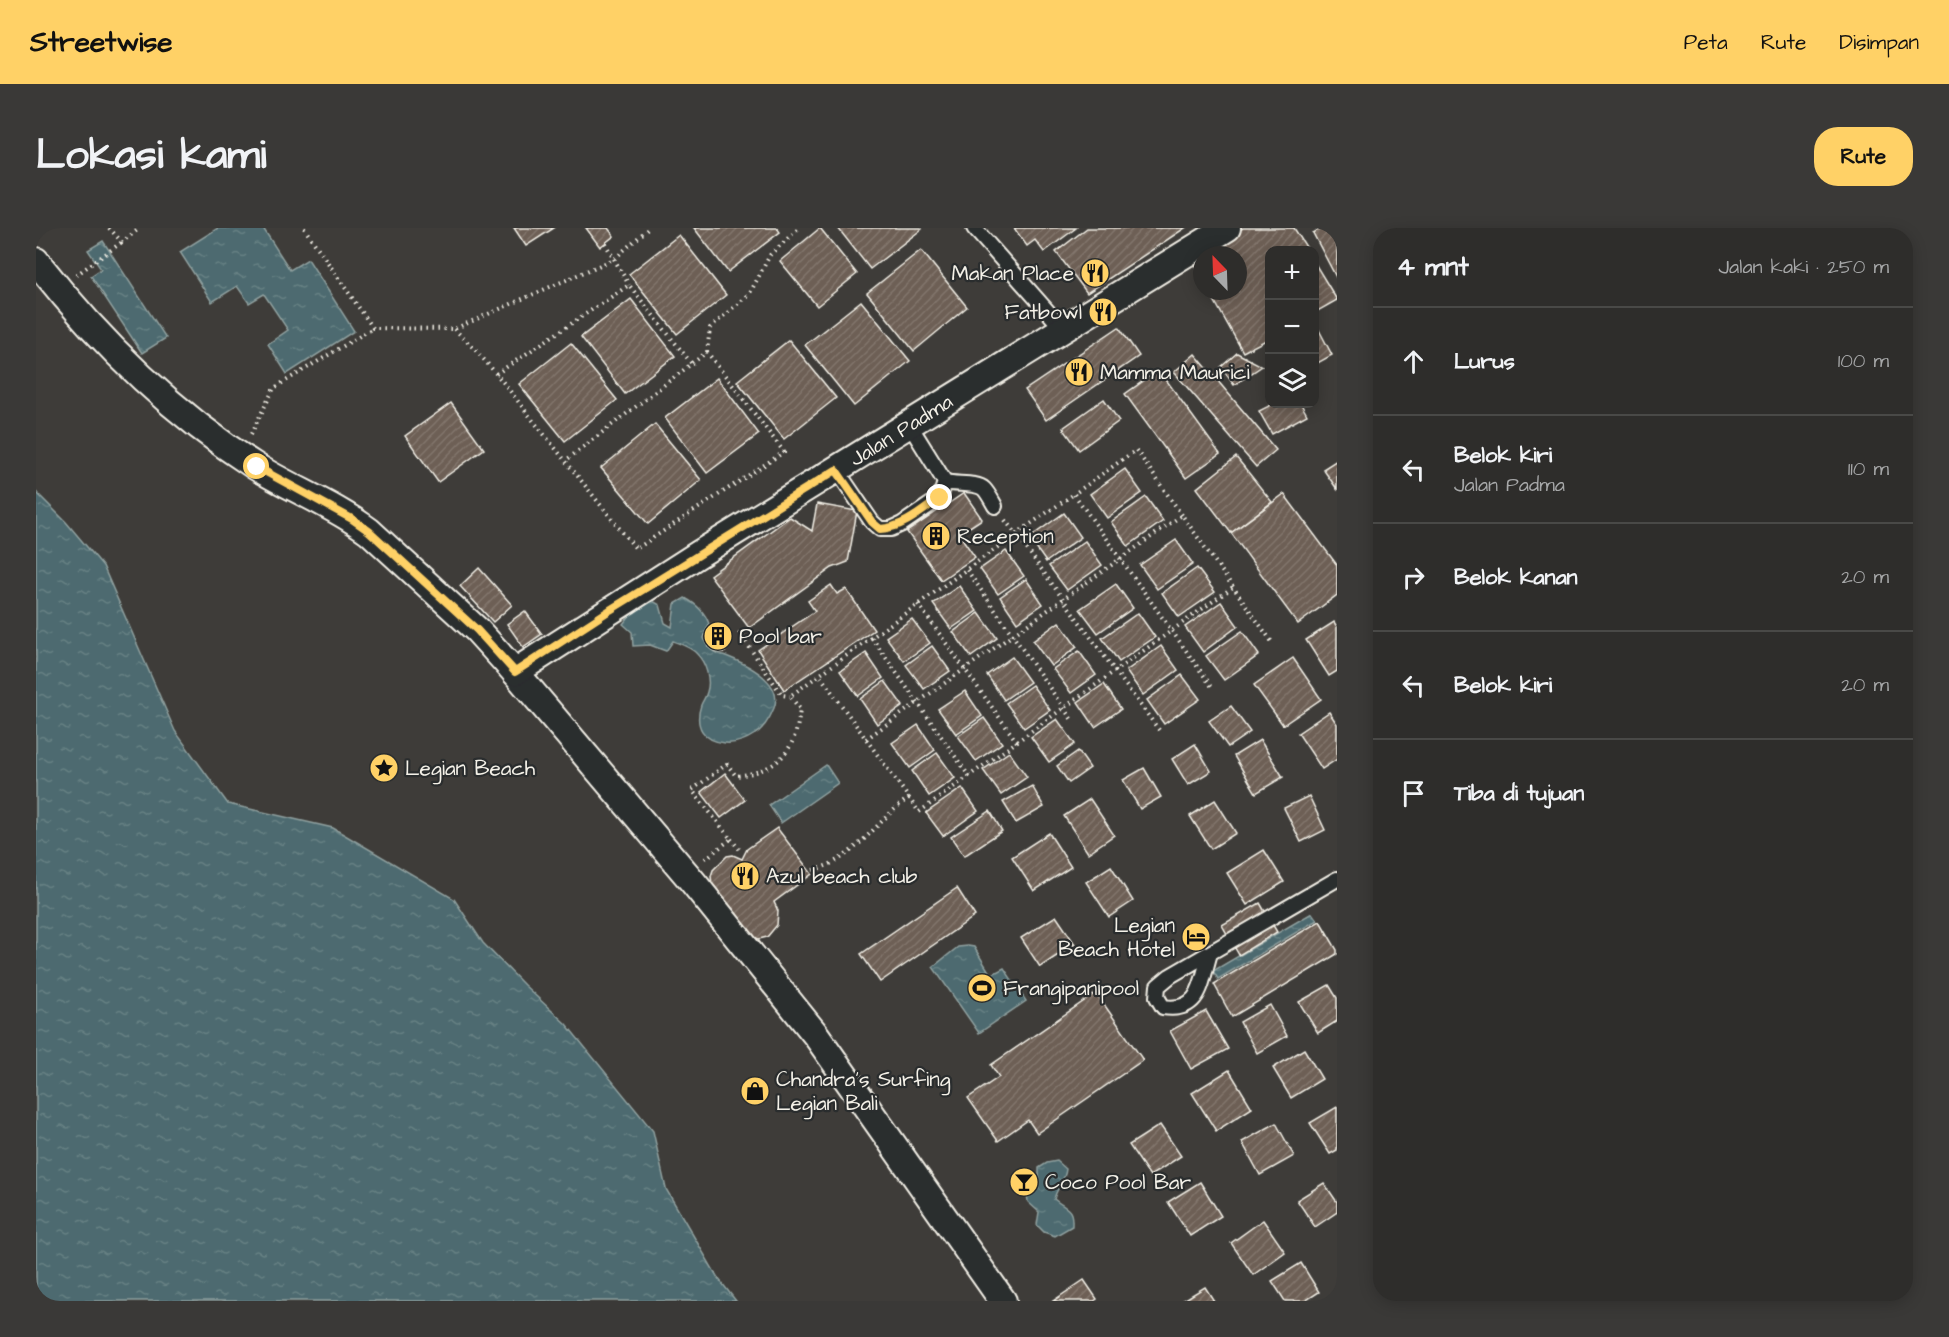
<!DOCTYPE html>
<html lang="id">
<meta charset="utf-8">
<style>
body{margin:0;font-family:"Architects Daughter",sans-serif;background:#3a3937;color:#f1f3f6}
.controls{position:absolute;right:18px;top:18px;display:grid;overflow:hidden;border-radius:12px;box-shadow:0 3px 15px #0003}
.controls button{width:54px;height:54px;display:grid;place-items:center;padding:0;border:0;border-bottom:2px solid #494947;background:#2e2d2b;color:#f1f3f6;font:30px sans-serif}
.compass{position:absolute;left:1157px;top:18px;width:54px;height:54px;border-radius:50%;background:#2e2d2b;box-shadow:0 3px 15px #0003;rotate:337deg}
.stop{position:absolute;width:18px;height:18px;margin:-14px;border:4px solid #ffd166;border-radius:50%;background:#fff}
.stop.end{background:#ffd166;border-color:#fff;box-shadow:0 2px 6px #0008}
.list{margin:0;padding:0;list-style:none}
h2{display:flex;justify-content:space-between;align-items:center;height:78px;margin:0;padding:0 24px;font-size:26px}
h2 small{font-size:20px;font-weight:400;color:#a7a8a9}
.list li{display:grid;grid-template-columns:39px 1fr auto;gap:18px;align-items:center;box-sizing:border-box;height:108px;padding:0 24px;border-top:2px solid #494947}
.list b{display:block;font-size:22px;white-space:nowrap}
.list p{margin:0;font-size:20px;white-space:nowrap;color:#a7a8a9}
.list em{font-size:20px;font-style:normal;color:#a7a8a9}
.icon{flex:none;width:33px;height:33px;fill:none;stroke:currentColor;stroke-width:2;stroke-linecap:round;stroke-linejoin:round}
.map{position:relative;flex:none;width:1301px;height:1073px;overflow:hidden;border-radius:24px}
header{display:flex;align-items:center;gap:36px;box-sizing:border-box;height:84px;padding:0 30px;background:#ffd166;color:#111}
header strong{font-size:28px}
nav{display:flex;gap:33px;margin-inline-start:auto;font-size:21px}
.intro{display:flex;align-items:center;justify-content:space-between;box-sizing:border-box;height:144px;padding:0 36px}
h1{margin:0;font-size:42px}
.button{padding:15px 27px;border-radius:24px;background:#ffd166;color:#111;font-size:21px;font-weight:700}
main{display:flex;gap:36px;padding:0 36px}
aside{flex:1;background:#2e2d2b;border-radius:24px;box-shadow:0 3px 15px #0003}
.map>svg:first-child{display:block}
</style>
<header>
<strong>Streetwise</strong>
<nav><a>Peta</a><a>Rute</a><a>Disimpan</a></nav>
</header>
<div class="intro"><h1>Lokasi kami</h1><a class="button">Rute</a></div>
<main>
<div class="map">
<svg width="1301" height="1073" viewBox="0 0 1301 1073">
<defs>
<pattern id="water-ripples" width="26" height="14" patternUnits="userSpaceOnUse" patternTransform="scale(1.5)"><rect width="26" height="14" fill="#4d6b70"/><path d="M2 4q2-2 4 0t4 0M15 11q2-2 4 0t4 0" fill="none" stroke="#678184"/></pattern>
<pattern id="building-hatch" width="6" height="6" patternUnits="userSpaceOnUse" patternTransform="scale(1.5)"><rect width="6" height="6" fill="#6d5f54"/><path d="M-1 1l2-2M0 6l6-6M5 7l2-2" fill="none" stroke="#82766d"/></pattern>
</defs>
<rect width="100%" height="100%" fill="#3e3c39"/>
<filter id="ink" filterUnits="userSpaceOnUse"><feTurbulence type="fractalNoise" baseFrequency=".0167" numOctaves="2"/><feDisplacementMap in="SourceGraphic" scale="12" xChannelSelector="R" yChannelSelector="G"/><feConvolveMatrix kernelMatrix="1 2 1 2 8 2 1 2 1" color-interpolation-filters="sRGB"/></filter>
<g filter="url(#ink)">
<g fill="url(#water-ripples)" stroke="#90a1a0" stroke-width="1.5">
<path d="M182,0h45l27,42 18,-11 46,72 -67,43 -19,-30 20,-14 -24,-36 -15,9 -12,-17 -25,16 -32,-50z"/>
<path d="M67,13l63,97 -24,15 -51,-77 10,-7 -13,-19z"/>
<path d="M0,264l30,30 37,44 72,165 53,73 105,24 121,71 29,44 41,42 42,39 87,107 13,58 52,89 18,23h-700z"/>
<path d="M649,370c11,6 20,14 24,26l-5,14c2,6 4,10 10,14 4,3 8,2 12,4 20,8 58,26 48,52 -4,10 -9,20 -19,26 -9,6 -19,10 -30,9 -22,-2 -31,-17 -24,-38 2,-5 5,-8 6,-13 4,-12 -1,-29 -10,-38 -6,-7 -17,-10 -24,-13l-7,10 -16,-6 -17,1 -1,-14 -9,-8 13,-16 15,-8 9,5 5,18 7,4 3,-23z"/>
<path d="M790,537l12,18 -57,40 -12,-18z"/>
<path d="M1276,685l5,7 -99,59 -5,-8z"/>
<path d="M932,718l6,1 17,28 13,-7 22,33 -47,32 -46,-66 25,-20z"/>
<path d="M1021,933l9,8c-1,12 -9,18 -12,30 13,11 19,8 18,27l-17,10 -11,-4 -7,-7 2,-13 -11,-10 -1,-8 4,-8 8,-5v-13l8,-5z"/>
</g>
<g fill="url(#building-hatch)" stroke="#f4f1e8" stroke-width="1.5">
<path d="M478,0h40l-28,18z"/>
<path d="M550,0h22l6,8 -14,11z"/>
<path d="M658,0h83l3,4 -52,40z"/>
<path d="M784,0l37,46 -40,32 -37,-45z"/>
<path d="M802,0h83l1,1 -52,40z"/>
<path d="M978,0h62l-32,24 -9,-12 -8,6z"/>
<path d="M1051,0h98l-98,65 -31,-41z"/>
<path d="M1207,0h51l14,22h-38v88l-27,14 -34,-61h29v-36h-36v23l-10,-19z"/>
<path d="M1286,0h10l5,9v42l-24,-46z"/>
<path d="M643,7l47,60 -49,39 -48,-60z"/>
<path d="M885,22l46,57 -53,44 -47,-58z"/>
<path d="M1278,34l23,38 -23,13z"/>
<path d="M595,71l44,57 -50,38 -44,-57z"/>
<path d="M825,73l49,60 -56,45 -49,-61z"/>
<path d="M1083,99l20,29 -93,64 -21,-30z"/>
<path d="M1282,100l14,27 -18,10v-35z"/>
<path d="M753,112l47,58 -52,41 -47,-58z"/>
<path d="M535,115l46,57 -52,41 -46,-57z"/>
<path d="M1201,125l25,13 -28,19 -13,-18z"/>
<path d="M1159,126l81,96 -20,17 -82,-95z"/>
<path d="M1123,142l61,84 -34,24 -61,-84z"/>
<path d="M681,150l42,56 -52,39 -42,-55z"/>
<path d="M1068,171l15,22 -40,29 -16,-22z"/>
<path d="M415,175l33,46 -46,33 -33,-46z"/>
<path d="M1237,176h28l6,11 -35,19 -13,-23z"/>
<path d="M619,196l46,56 -53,44 -47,-56z"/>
<path d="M1200,229l36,45 -41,31 -34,-45z"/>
<path d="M1301,232v29l-14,-20z"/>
<path d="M1089,241l17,24 -35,25 -17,-24z"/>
<path d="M928,265l18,26 -23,15 16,23 -34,23 -34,-48z"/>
<path d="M1248,266l53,71v30l-39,29 -67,-91z"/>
<path d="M1110,269l17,24 -35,25 -17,-24z"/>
<path d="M781,276l40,7 -9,51 -16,6 -83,60 -39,-53 80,-58 22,14z"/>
<path d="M1028,285l17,24 -35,25 -17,-24z"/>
<path d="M1140,312l17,24 -36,25 -17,-24z"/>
<path d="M1049,313l17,24 -35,25 -18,-24z"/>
<path d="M970,323l18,25 -26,18 -18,-25z"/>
<path d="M443,340l33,37 -19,17 -33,-36z"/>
<path d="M1161,340l18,24 -36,25 -17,-24z"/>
<path d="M990,351l17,25 -26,18 -17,-25z"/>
<path d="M1080,356l17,24 -35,25 -18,-24z"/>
<path d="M795,357l6,9 9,-5 28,41 -90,60 -26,-40 57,-39 -7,-10z"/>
<path d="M923,358l18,25 -26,18 -18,-25z"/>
<path d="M1185,374l17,24 -35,26 -18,-25z"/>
<path d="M489,383l17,23 -19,13 -16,-23z"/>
<path d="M943,385l18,25 -26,19 -18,-25z"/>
<path d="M1102,385l17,24 -36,25 -17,-24z"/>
<path d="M876,391l18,24 -26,18 -18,-24z"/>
<path d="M1023,394l18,25 -26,19 -18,-25z"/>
<path d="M1298,394l3,5v44l-8,5 -23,-36z"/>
<path d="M676,396l10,1 6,6 3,12 -6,9h-8l-8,-5 -3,-13 1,-4z"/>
<path d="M1206,403l17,24 -35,25 -18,-24z"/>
<path d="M896,418l18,25 -26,18 -18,-24z"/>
<path d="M1125,418l17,24 -35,25 -17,-24z"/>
<path d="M1043,423l17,24 -25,18 -18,-24z"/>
<path d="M830,425l17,25 -25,18 -18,-25z"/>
<path d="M976,429l18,25 -26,18 -17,-25z"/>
<path d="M1257,430l28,41 -38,26 -29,-40z"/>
<path d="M1146,447l18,24 -36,25 -17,-24z"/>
<path d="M849,453l18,25 -26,18 -17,-25z"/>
<path d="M1068,456l17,25 -26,18 -17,-25z"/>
<path d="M996,457l18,25 -26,18 -18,-25z"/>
<path d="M929,463l17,25 -26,18 -18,-25z"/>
<path d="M1195,478l19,26 -22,15 -19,-26z"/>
<path d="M1293,484l8,12v35l-15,10 -24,-36z"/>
<path d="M948,490l18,25 -26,18 -18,-25z"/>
<path d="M1021,491l18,25 -26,18 -18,-25z"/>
<path d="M882,497l17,25 -25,18 -18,-25z"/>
<path d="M1224,512l23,37 -27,16 -22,-37z"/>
<path d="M1159,516l16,27 -23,14 -16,-26z"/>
<path d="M1042,523l12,17 -21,15 -12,-17z"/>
<path d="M973,524l18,25 -26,18 -18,-25z"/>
<path d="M901,525l18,25 -26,18 -17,-25z"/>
<path d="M1108,540l17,29 -21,12 -17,-29z"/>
<path d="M689,545l20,27 -24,18 -20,-26z"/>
<path d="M996,558l12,21 -28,16 -13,-21z"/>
<path d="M926,560l16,23 -35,25 -17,-23z"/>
<path d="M1273,568l16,34 -24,12 -17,-34z"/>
<path d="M1054,571l24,36 -26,18 -24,-37z"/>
<path d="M1179,572l21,33 -25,16 -21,-33z"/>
<path d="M954,583l12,20 -38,25 -13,-19z"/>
<path d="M741,600l35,46 -38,28 4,9 -1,14 -10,12 -8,2 -7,-2 -40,-53 -1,-8 2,-6 14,-14 6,-1 9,4 5,-10z"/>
<path d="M1013,605l22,34 -37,24 -22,-34z"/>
<path d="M1228,622l20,32 -37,23 -20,-32z"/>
<path d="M1075,638l22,35 -24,16 -23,-35z"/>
<path d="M921,660l18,28 -95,66 -19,-28z"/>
<path d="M1224,675l17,29 -38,23 -17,-30z"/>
<path d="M1020,688l19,28 -35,23 -19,-29z"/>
<path d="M1284,693l17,29v4l-105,63 -18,-33z"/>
<path d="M1293,757l8,13v23l-19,12 -19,-31z"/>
<path d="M1060,765l47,67 -106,73 -9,-13 -30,21 -30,-43 31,-21 -8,-12z"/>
<path d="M1234,777l17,31 -30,17 -17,-31z"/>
<path d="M1170,783l22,38 -37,20 -21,-38z"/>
<path d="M1268,821l18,30 -31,19 -18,-30z"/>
<path d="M1193,842l23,38 -36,23 -24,-38z"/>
<path d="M1301,879v43l-7,4 -20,-31z"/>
<path d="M1240,895l18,33 -34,19 -18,-33z"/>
<path d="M1124,897l21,31 -31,20 -21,-31z"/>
<path d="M1164,954l21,34 -31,20 -22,-34z"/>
<path d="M1288,955l13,19v10l-22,15 -18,-27z"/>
<path d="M1227,992l22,32 -32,23 -22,-32z"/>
<path d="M1265,1035l18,29 -14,9h-20l-13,-20z"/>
<path d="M1048,1052l13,19 -3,2h-41z"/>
<path d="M1169,1059l9,14h-32z"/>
</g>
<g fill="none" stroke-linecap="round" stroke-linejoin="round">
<g stroke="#f4f1e8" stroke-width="18">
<g id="service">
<path d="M938,0l90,102"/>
<path d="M800,241l36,53 8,7h11l11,-5 38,-26 5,-16 -36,-58"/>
<path d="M909,254c11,3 32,0 39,7 4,4 8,12 11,17"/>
<path d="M1174,725c-9,28 -8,60 -47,54l-6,-10 1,-11 12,-10 167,-97"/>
</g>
</g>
<g stroke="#f4f1e8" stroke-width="30">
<g id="minor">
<path d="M0,33c62,79 135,151 219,205 37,23 79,39 114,65l108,99 38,42 178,210 123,153 187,266"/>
<path d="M479,444l184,-118 528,-326"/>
</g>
</g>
<g stroke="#f4f1e8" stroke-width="4" stroke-dasharray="1.5 4.5" stroke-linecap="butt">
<path d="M73,0l13,14 18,-14"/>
<path d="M268,0l69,100 81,1 160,-70 35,-31"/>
<path d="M569,15l24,42"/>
<path d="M40,47l46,-33"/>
<path d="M418,101c31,28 55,61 81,94 34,42 67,84 101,126l148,-97 -77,-100 -142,109"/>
<path d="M671,124l3,-24 40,-35 20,-38 29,-27"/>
<path d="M460,146l133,-89 63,79"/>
<path d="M215,206l23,-46 99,-60"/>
<path d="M1146,287l-46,-65 -62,44 138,193"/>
<path d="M969,292l11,14 58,-40"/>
<path d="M931,342l105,150"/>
<path d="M882,376l99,138"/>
<path d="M703,404l43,63 8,1"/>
<path d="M836,410l97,138"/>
<path d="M1123,502l-44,-59 118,-84"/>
<path d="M830,511l316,-224 90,127"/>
<path d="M695,611l8,10"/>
<path d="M669,631l26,-20 -39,-49 35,-26 9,12c42,-5 60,-24 64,-67l-10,-13 226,-162 99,137 -196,141 -98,-135"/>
<path d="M777,642c43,-10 62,-49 96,-72"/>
</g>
<use href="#service" stroke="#2a2d2e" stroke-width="14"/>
<use href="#minor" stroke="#2a2d2e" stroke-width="26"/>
</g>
</g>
<g fill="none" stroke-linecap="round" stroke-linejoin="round" filter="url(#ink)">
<path stroke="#ffd166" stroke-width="8" d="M221,239l95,52 17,12 108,99 38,42 95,-62 226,-140 36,52 8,7c23,-1 42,-18 60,-31"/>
</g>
<defs>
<g id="restaurant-disc" transform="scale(1.5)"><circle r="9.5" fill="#ffd166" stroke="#2a2d2e"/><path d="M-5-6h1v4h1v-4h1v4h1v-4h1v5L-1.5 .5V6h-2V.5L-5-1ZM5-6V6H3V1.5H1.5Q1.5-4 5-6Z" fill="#111"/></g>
<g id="building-disc" transform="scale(1.5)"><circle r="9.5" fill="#ffd166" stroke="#2a2d2e"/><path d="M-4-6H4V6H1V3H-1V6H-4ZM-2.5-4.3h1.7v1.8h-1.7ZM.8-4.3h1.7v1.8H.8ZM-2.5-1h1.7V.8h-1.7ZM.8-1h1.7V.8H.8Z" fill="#111"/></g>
<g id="sight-disc" transform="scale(1.5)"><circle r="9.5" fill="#ffd166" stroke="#2a2d2e"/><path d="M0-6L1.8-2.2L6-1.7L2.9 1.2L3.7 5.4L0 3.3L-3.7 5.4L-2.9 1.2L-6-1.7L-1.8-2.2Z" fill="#111"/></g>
<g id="hotel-disc" transform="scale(1.5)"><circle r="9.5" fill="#ffd166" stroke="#2a2d2e"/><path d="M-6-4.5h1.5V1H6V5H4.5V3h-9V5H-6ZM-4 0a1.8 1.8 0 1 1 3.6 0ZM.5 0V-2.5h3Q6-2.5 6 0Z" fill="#111"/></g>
<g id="stadium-disc" transform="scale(1.5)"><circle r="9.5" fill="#ffd166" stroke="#2a2d2e"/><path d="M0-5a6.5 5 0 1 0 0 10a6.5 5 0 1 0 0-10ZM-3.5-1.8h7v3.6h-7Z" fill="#111"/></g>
<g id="shop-disc" transform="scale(1.5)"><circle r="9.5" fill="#ffd166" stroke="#2a2d2e"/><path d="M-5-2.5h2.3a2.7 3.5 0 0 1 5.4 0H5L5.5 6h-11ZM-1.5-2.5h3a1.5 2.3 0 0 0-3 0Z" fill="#111"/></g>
<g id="bar-disc" transform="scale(1.5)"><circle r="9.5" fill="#ffd166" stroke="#2a2d2e"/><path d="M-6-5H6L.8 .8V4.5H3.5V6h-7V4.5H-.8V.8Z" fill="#111"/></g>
</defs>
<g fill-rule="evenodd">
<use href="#restaurant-disc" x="1059" y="45"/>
<use href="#restaurant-disc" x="1067" y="84"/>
<use href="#restaurant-disc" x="1043" y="144"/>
<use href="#building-disc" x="900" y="308"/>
<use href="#building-disc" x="682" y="408"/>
<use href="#sight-disc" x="348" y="540"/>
<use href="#restaurant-disc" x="709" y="648"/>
<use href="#hotel-disc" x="1160" y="709"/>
<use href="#stadium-disc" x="946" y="760"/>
<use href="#shop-disc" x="719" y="863"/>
<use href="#bar-disc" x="988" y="954"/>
</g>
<g text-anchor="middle" stroke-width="4.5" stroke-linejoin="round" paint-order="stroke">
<g font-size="21" fill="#f4f1e8" stroke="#2a2d2e" text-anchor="start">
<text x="1038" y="52" text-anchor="end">Makan Place</text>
<text x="1046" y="91" text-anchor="end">Fatbowl</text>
<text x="1064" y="151">Mamma Maurici</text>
<text x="921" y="315">Reception</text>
<text x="703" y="415">Pool bar</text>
<text x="369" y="547">Legian Beach</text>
<text x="730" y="655">Azul beach club</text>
<text x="1139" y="704" text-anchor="end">Legian<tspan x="1139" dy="24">Beach Hotel</tspan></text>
<text x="967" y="767">Frangipanipool</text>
<text x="740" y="858">Chandra's Surfing<tspan x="740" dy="24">Legian Bali</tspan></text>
<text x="1009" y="961">Coco Pool Bar</text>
</g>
<g font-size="21" fill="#f4f1e8" stroke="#2a2d2e">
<text transform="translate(865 202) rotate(-32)" y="7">Jalan Padma</text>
</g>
</g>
</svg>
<div class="controls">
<button>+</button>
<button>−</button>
<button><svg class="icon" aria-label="layers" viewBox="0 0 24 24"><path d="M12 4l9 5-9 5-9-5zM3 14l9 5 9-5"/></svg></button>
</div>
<svg class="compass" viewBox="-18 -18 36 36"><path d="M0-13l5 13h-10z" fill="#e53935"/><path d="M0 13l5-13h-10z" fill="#a7a8a9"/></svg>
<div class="stop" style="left:221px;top:239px"></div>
<div class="stop end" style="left:904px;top:270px"></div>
</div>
<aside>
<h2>4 mnt<small>Jalan kaki · 250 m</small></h2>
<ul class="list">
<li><svg class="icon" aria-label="ahead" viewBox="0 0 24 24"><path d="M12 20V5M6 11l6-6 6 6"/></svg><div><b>Lurus</b></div><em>100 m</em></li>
<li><svg class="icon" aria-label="left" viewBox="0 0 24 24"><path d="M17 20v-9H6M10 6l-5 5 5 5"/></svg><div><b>Belok kiri</b><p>Jalan Padma</p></div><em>110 m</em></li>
<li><svg class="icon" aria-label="right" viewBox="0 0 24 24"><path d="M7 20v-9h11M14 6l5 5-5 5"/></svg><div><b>Belok kanan</b></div><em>20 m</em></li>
<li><svg class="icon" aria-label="left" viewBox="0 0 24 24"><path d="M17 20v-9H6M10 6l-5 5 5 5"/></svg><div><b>Belok kiri</b></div><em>20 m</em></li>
<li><svg class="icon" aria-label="arrive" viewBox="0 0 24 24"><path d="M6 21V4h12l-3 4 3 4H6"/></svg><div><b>Tiba di tujuan</b></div></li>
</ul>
</aside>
</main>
